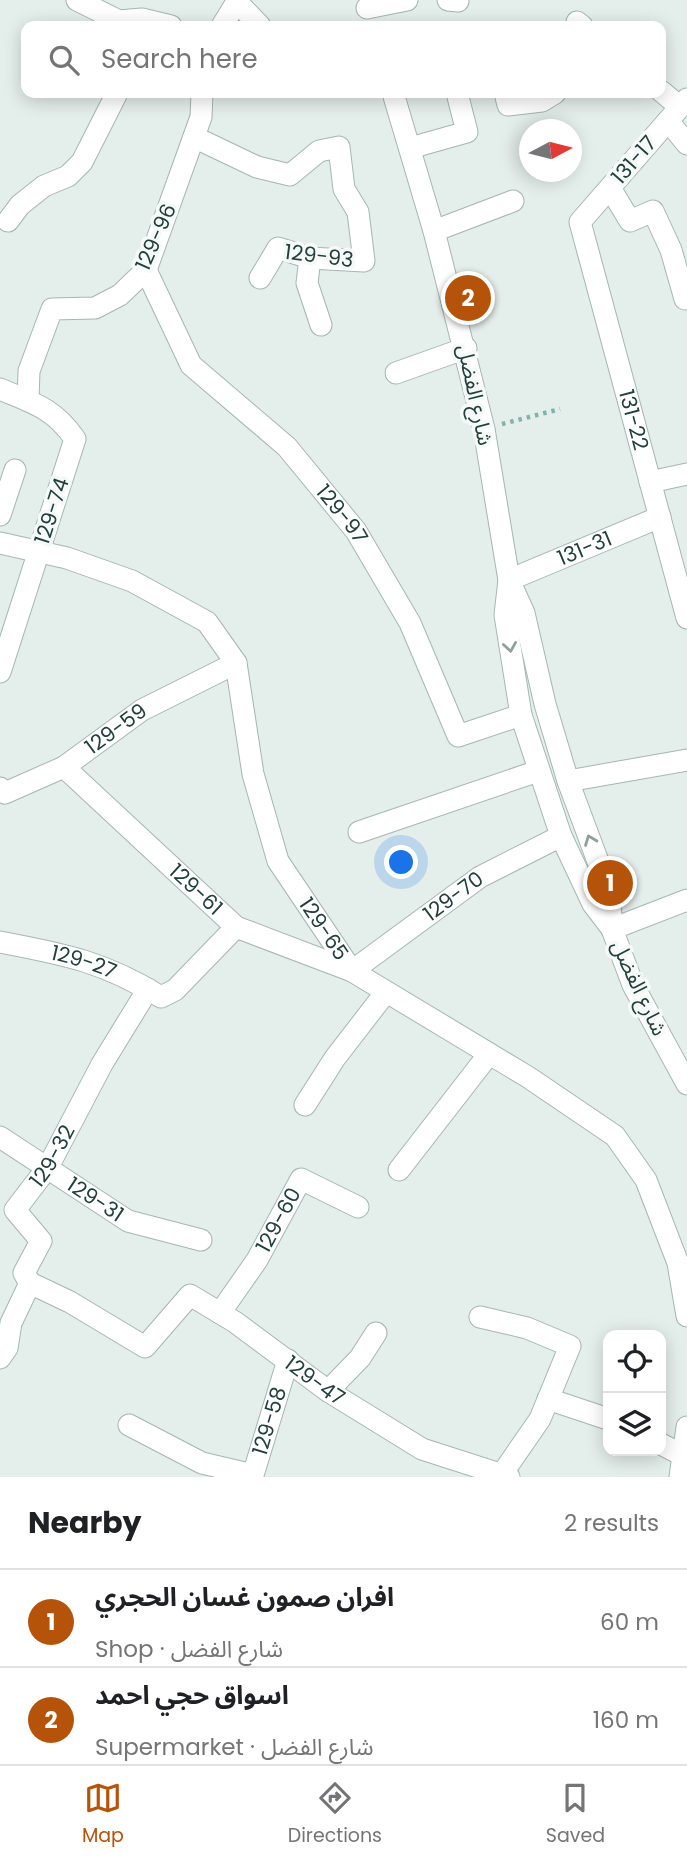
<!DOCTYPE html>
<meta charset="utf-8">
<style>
body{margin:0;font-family:Poppins,"Noto Sans Arabic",sans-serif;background:#f6f6f6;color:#202124}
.controls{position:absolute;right:21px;bottom:21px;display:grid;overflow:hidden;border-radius:14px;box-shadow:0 4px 18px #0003}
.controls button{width:63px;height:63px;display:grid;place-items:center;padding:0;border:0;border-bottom:2px solid #e0e0e0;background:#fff;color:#202124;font:35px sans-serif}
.compass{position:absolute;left:519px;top:119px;width:63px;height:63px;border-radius:50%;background:#fff;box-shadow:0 4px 18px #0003;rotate:83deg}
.you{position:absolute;left:402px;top:863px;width:24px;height:24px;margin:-18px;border:5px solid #fff;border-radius:50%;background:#1a73e8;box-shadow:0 0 0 10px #1a73e833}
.badge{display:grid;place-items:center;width:46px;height:46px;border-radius:50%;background:#b45309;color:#fff;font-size:23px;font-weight:700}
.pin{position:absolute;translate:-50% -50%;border:4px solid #fff;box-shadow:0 2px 7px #0006}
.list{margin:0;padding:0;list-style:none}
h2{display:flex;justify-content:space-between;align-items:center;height:91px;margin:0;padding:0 28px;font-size:30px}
h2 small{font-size:23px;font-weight:400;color:#757577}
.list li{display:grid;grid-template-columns:46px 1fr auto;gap:21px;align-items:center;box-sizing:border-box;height:98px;padding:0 28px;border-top:2px solid #e0e0e0}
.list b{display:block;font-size:26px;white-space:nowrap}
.list p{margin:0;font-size:23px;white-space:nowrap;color:#757577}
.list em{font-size:23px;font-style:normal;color:#757577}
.icon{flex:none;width:38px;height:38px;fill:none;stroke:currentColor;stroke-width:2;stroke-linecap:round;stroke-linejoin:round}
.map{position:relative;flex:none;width:687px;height:1477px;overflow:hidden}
.search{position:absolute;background:#fff;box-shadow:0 4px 18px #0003;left:21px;right:21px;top:21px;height:77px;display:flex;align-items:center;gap:18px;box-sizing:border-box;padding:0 24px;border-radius:14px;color:#757577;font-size:26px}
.sheet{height:287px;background:#fff}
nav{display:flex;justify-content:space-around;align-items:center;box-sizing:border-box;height:98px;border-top:2px solid #e0e0e0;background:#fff;font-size:19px;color:#757577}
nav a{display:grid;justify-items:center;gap:4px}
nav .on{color:#b45309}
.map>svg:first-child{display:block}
</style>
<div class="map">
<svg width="687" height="1477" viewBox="0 0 687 1477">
<rect width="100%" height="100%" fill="#e4eeeb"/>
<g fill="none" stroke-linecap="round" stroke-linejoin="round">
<g stroke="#a6b6b3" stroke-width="23">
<g id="minor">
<path d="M77,0l42,21 23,-2 29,7"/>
<path d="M448,0l10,1"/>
<path d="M237,2l23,24"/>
<path d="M367,8l40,-8"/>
<path d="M577,22l5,4"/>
<path d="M222,26l16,-26"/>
<path d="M661,91l19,16"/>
<path d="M393,93l41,138 50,198 25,151 -4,35 16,100 40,121 32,68 19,25 21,56 54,99"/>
<path d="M505,93l3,12 34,-4 13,-8"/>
<path id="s1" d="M687,99l-107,123 107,396"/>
<path d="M668,121l19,23"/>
<path d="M194,137l63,30 33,8 29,-24 20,-4 5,42 14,23 6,49 -54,-3 -32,-10 -18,30"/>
<path d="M410,148l57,-16 -10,-39"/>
<path d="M610,188l20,33 23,-10 18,39 14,49"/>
<path d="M8,221l12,-16 24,-19 24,-10 14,-14 35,-69"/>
<path d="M434,231l79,-30"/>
<path d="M310,258l-3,25 14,42"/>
<path id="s2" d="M146,270l45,95 96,82 69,84 54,92 48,113 63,-21"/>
<path d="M396,373l70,-25"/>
<path d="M0,389c33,14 54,19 75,50l-75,233"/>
<path d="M28,400l1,-29 23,-62 43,-1 25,-13 26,-25 55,-153 1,-24"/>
<path d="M650,482l37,-8"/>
<path d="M0,515l15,-45"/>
<path id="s3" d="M0,543l67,15 65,23 75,41 29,41 17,111 25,87 74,110 176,106 87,59 31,44 32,83 9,53"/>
<path d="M509,580l15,33 21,91 23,77 41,110 3,38"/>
<path id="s4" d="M509,580l151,-63"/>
<path id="s5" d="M64,767l172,160 116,44 128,-94 81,-41"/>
<path d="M568,781l119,-21"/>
<path id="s6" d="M0,788l5,5 59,-26 78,-57 94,-47"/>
<path d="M359,832l179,-61"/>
<path d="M612,929l75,-29"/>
<path id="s7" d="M0,942c64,12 105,20 161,55l14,-7 61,-63"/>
<path d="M305,1105l30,-47 51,-66"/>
<path id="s8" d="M0,1137l128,84 73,19"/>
<path d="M399,1170l90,-116"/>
<path id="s9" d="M30,1283l40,19 75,45 45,-52 45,27 93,69 94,58 87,28"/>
<path id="s10" d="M220,1313l37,-53 44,-81 57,28"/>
<path d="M480,1317l47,11 43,18 -30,73 -38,55"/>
<path id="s11" d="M0,1358l7,-10 4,-25 19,-40 -6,-10 17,-32 -26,-31 33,-43 54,-103 46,-75"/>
<path d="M328,1391l32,-33 16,-25"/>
<path d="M548,1399l60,20"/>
<path id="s12" d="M129,1425l73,38 51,12 35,-115"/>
<path d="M661,1444l23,12"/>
<path d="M680,1477l7,-50"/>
</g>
</g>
<path stroke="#84b2a9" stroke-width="4.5" stroke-dasharray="3.5 5" stroke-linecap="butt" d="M502,424l58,-15"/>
<use href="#minor" stroke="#fff" stroke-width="21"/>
</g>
<defs><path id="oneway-chevron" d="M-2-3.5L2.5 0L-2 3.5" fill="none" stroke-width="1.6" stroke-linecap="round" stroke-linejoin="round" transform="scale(1.75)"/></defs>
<g stroke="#91a09d">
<use href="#oneway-chevron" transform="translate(510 647) rotate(81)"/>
<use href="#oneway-chevron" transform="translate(590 840) rotate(-111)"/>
</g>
<g text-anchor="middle" stroke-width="7" stroke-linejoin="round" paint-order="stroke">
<g font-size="21" fill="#23403b" stroke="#f5faf8">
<text transform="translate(634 160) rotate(-49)" y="7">131-17</text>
<text transform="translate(156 237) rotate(-66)" y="7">129-96</text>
<text transform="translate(319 256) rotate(7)" y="7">129-93</text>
<text transform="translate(475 395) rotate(78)" y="7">شارع الفضل</text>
<text dy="7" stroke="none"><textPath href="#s1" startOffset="368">131-22</textPath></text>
<text transform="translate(52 511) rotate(-72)" y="7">129-74</text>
<text dy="7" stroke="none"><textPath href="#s2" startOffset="318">129-97</textPath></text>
<text dy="7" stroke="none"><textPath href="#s4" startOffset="82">131-31</textPath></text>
<text dy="7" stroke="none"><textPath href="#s6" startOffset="136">129-59</textPath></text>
<text dy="7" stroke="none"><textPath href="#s5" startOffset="180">129-61</textPath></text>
<text dy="7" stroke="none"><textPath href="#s5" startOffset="485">129-70</textPath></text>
<text dy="7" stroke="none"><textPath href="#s3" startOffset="558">129-65</textPath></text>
<text dy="7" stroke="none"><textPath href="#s7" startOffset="86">129-27</textPath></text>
<text transform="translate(639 988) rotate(65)" y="7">شارع الفضل</text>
<text dy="7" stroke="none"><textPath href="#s11" startOffset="236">129-32</textPath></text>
<text dy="7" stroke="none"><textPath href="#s8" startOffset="114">129-31</textPath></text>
<text dy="7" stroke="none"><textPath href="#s10" startOffset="110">129-60</textPath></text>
<text dy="7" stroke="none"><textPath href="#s9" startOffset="352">129-47</textPath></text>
<text dy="7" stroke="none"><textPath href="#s12" startOffset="191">129-58</textPath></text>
</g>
</g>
</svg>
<div class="controls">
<button><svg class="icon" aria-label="locate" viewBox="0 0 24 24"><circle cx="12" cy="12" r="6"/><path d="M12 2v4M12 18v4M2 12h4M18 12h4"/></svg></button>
<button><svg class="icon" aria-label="layers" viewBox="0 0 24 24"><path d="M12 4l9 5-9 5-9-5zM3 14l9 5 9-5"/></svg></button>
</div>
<svg class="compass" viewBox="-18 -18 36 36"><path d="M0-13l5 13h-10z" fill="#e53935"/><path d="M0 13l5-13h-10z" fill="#757577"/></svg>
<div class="you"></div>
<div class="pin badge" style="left:610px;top:883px">1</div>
<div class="pin badge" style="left:468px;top:298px">2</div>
<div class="search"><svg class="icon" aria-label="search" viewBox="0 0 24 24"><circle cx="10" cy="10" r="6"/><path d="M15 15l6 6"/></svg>Search here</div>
</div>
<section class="sheet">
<h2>Nearby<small>2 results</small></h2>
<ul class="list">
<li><span class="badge">1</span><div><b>افران صمون غسان الحجري</b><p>Shop · شارع الفضل</p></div><em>60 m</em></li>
<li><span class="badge">2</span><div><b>اسواق حجي احمد</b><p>Supermarket · شارع الفضل</p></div><em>160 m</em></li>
</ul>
</section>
<nav>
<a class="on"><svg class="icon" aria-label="map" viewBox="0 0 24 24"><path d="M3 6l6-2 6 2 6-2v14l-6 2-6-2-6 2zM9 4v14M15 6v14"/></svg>Map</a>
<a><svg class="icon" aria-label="directions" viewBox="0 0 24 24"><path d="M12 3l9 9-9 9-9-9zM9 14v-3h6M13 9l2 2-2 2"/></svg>Directions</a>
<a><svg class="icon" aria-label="saved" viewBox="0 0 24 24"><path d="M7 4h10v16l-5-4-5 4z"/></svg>Saved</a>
</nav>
